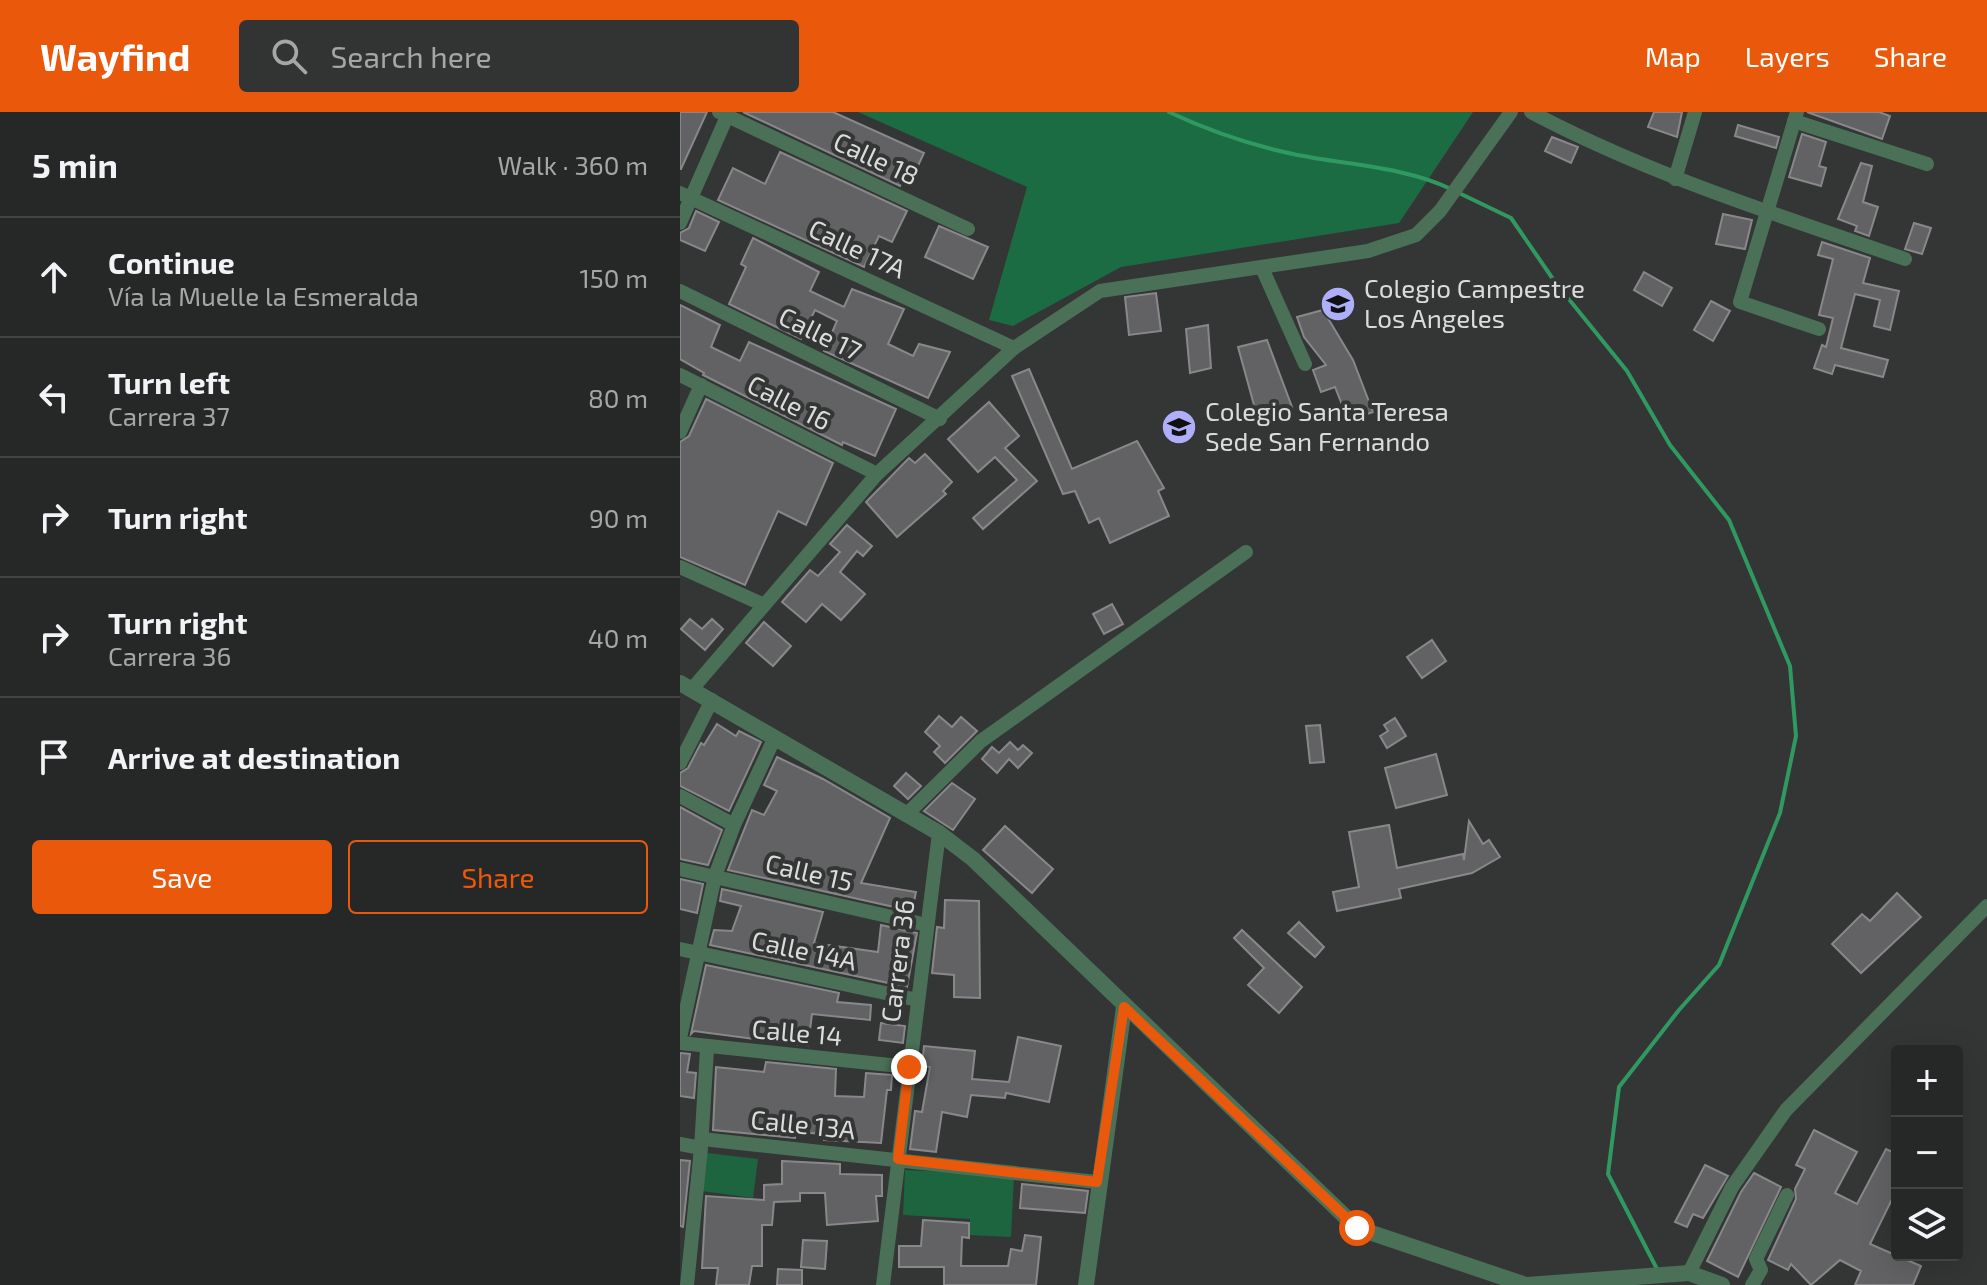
<!DOCTYPE html>
<meta charset="utf-8">
<style>
body{margin:0;font-family:"Exo 2",sans-serif;background:#323433;color:#f1f3f6}
.controls{position:absolute;right:24px;bottom:24px;display:grid;overflow:hidden;border-radius:8px;box-shadow:0 8px 32px #0002}
.controls button{width:72px;height:72px;display:grid;place-items:center;padding:0;border:0;border-bottom:2px solid #424444;background:#262827;color:#f1f3f6;font:40px sans-serif}
.stop{position:absolute;width:24px;height:24px;margin:-18px;border:6px solid #ea580c;border-radius:50%;background:#fff}
.stop.end{background:#ea580c;border-color:#fff;box-shadow:0 2px 8px #0008}
.list{margin:0;padding:0;list-style:none}
h2{display:flex;justify-content:space-between;align-items:center;height:104px;margin:0;padding:0 32px;font-size:34px}
h2 small{font-size:26px;font-weight:400;color:#a4a6a7}
.list li{display:grid;grid-template-columns:52px 1fr auto;gap:24px;align-items:center;box-sizing:border-box;height:120px;padding:0 32px;border-top:2px solid #424444}
.list b{display:block;font-size:30px;white-space:nowrap}
.list p{margin:0;font-size:26px;white-space:nowrap;color:#a4a6a7}
.list em{font-size:26px;font-style:normal;color:#a4a6a7}
.actions{display:flex;gap:16px;padding:24px 32px}
.actions a{flex:1;padding:18px 0;border:2px solid #ea580c;border-radius:8px;text-align:center;font-size:28px;color:#ea580c}
.actions .main{background:#ea580c;color:#fff}
.icon{flex:none;width:44px;height:44px;fill:none;stroke:currentColor;stroke-width:2;stroke-linecap:round;stroke-linejoin:round}
.map{position:relative;flex:none;width:1307px;height:1173px;overflow:hidden}
header{display:flex;align-items:center;gap:48px;box-sizing:border-box;height:112px;padding:0 40px;background:#ea580c;color:#fff}
header strong{font-size:38px}
nav{display:flex;gap:44px;margin-inline-start:auto;font-size:28px}
.search{width:560px;height:72px;background:#323433;display:flex;align-items:center;gap:20px;box-sizing:border-box;padding:0 28px;border-radius:8px;color:#a4a6a7;font-size:30px}
main{display:flex}
aside{flex:1;background:#262827}
.map>svg:first-child{display:block}
</style>
<header>
<strong>Wayfind</strong>
<div class="search"><svg class="icon" aria-label="search" viewBox="0 0 24 24"><circle cx="10" cy="10" r="6"/><path d="M15 15l6 6"/></svg>Search here</div>
<nav><a>Map</a><a>Layers</a><a>Share</a></nav>
</header>
<main>
<aside>
<h2>5 min<small>Walk · 360 m</small></h2>
<ul class="list">
<li><svg class="icon" aria-label="ahead" viewBox="0 0 24 24"><path d="M12 20V5M6 11l6-6 6 6"/></svg><div><b>Continue</b><p>Vía la Muelle la Esmeralda</p></div><em>150 m</em></li>
<li><svg class="icon" aria-label="left" viewBox="0 0 24 24"><path d="M17 20v-9H6M10 6l-5 5 5 5"/></svg><div><b>Turn left</b><p>Carrera 37</p></div><em>80 m</em></li>
<li><svg class="icon" aria-label="right" viewBox="0 0 24 24"><path d="M7 20v-9h11M14 6l5 5-5 5"/></svg><div><b>Turn right</b></div><em>90 m</em></li>
<li><svg class="icon" aria-label="right" viewBox="0 0 24 24"><path d="M7 20v-9h11M14 6l5 5-5 5"/></svg><div><b>Turn right</b><p>Carrera 36</p></div><em>40 m</em></li>
<li><svg class="icon" aria-label="arrive" viewBox="0 0 24 24"><path d="M6 21V4h12l-3 4 3 4H6"/></svg><div><b>Arrive at destination</b></div></li>
</ul>
<div class="actions"><a class="main">Save</a><a>Share</a></div>
</aside>
<div class="map">
<svg width="1307" height="1173" viewBox="0 0 1307 1173">
<rect width="100%" height="100%" fill="#333634"/>
<g fill="#1c653e">
<path d="M27,1041l51,6 -5,39 -51,-7z"/>
<path d="M225,1058l109,5 -3,62 -42,-2 1,-16 -67,-4z"/>
</g>
<path fill="#1b6c42" d="M178,0h615l-74,111 -278,44 -108,59 -24,-6 38,-133z"/>
<g fill="none" stroke-linecap="round" stroke-linejoin="round">
<g stroke="#309961" stroke-width="4">
<path d="M489,0c38,18 82,33 124,42 51,11 110,12 158,35"/>
<path d="M779,81l52,25 44,64 72,89 43,74 59,75 61,146 6,70 -16,77 -61,152 -40,45 -60,77 -11,87 49,95"/>
</g>
</g>
<g fill="#626265" stroke="#88888b" stroke-width="2">
<path d="M0,0h27l-26,57h-1z"/>
<path d="M63,0h90l91,41 -14,30 -7,-3 -3,6z"/>
<path d="M974,0h28l-5,25 -29,-10z"/>
<path d="M1127,0h72l11,4 -8,23z"/>
<path d="M1058,13l41,12 -3,11 -41,-12z"/>
<path d="M1122,22l24,8 -7,24 7,2 -5,18 -32,-9z"/>
<path d="M872,25l26,10 -7,16 -26,-12z"/>
<path d="M100,40l127,59 -15,31 -13,-6 -15,31 -146,-67 15,-32 32,16z"/>
<path d="M1181,51l11,3 -9,36 15,5 -9,29 -14,-5 2,-5 -19,-7z"/>
<path d="M16,99l23,11 -14,29 -25,-11v-7l9,-5z"/>
<path d="M1043,102l29,6 -7,29 -29,-5z"/>
<path d="M1234,111l17,5 -9,26 -17,-5z"/>
<path d="M259,114l49,21 -15,32 -48,-22z"/>
<path d="M73,126l66,34 -9,19 34,16 8,-18 52,20 -16,35 25,12 6,-12 31,8 -22,46 -104,-47 13,-30 -22,-11 -14,29 -72,-35 17,-37 -5,-3z"/>
<path d="M1142,130l48,16 -7,25 36,8 -9,39 -16,-4 6,-26 -25,-6 -14,54 47,12 -5,17 -48,-12 -3,9 -18,-6 8,-23 4,2 7,-29 -14,-3 14,-56 -15,-4z"/>
<path d="M964,160l28,16 -10,18 -28,-16z"/>
<path d="M476,181l5,38 -32,4 -4,-38z"/>
<path d="M1031,189l19,10 -17,30 -19,-11z"/>
<path d="M0,193l40,20 -9,22 29,14 9,-19 147,67 -21,47 -32,-14 -1,3 -139,-70 1,-2 -24,-14z"/>
<path d="M643,198l30,50 20,52 -25,8 -13,-33 -14,5 -8,-22 13,-5 -22,-28 -7,-20z"/>
<path d="M528,213l3,43 -21,5 -4,-44z"/>
<path d="M587,228l25,67 -35,9 -19,-69z"/>
<path d="M349,257l43,100 65,-28 27,47 -6,3 11,25 -59,27 -11,-25 -10,5 -14,-32 -12,3 -51,-118z"/>
<path d="M26,287l127,64 -27,62 -28,-14 -33,74 -65,-28v-115l9,-6z"/>
<path d="M309,290l30,34 -14,12 32,33 -54,48 -10,-11 44,-38 -22,-23 -17,15 -30,-33z"/>
<path d="M245,342l27,28 -9,9 3,3 -49,43 -31,-35 43,-44 6,5z"/>
<path d="M167,413l25,21 -9,10 -6,-5 -17,21 25,22 -24,26 -19,-16 -16,18 -24,-20 28,-32 8,6 22,-24 -10,-8z"/>
<path d="M432,492l11,20 -19,10 -11,-20z"/>
<path d="M10,507l12,10 10,-10 11,10 -18,21 -24,-21z"/>
<path d="M84,510l27,24 -18,20 -27,-23z"/>
<path d="M752,528l14,21 -24,17 -15,-21z"/>
<path d="M259,604l13,11 9,-10 16,14 -32,32 -11,-11 6,-6 -15,-14z"/>
<path d="M715,606l11,18 -19,12 -7,-12 8,-5 -4,-6z"/>
<path d="M37,612l19,12 3,-5 22,11 -32,69 -49,-25v-13l8,-5 13,-25 3,2z"/>
<path d="M640,613l4,37 -14,1 -4,-37z"/>
<path d="M330,630l8,8 5,-5 9,8 -14,15 -9,-9 -12,14 -15,-14 10,-12 7,6z"/>
<path d="M756,642l11,41 -51,13 -11,-40z"/>
<path d="M97,645l46,22 67,39 -29,65 55,9 -4,19 -184,-41 24,-60 12,5 13,-24 -13,-6z"/>
<path d="M226,661l15,13 -13,13 -14,-13z"/>
<path d="M272,671l23,16 -22,31 -29,-19z"/>
<path d="M0,695l42,23 -14,35 -28,-6z"/>
<path d="M789,709l14,23 6,-4 11,17 -28,16 -73,16 2,9 -64,13 -4,-19 26,-5 -10,-55 40,-7 8,43 66,-14 1,6z"/>
<path d="M325,714l48,43 -21,24 -49,-43z"/>
<path d="M0,767l23,5 -6,29 -17,-4z"/>
<path d="M42,777l101,23 -9,31 64,9 3,-27 36,8 -10,54 -197,-42 4,-15 18,1 9,-25 -21,-5z"/>
<path d="M1217,781l24,24 -60,56 -29,-29 30,-30 8,7z"/>
<path d="M265,788l34,1 1,97 -26,-1v-22l-22,-2 5,-46 7,1z"/>
<path d="M619,810l25,25 -9,10 -27,-24z"/>
<path d="M562,818l60,57 -23,26 -31,-28 16,-17 -30,-30z"/>
<path d="M26,853l133,28 -2,9 34,3 -1,15 -58,-6 -4,32 -114,-15 -3,3z"/>
<path d="M201,911l24,3 -2,17 -24,-3z"/>
<path d="M338,925l43,9 -12,56 -43,-9 -1,5 -34,-3 -4,22 -25,-5 -6,40 -26,-3 5,-38 7,1 8,-45 -8,-1 2,-20 51,5 -3,28 37,3z"/>
<path d="M0,941l10,1 -3,18 9,1 -2,25 -14,-2z"/>
<path d="M86,950l70,7 -1,27 29,1 2,-24 26,2 -1,15h-4l-6,53 -57,-3v-6l-28,-2 -1,6 -82,-8 3,-63 48,5z"/>
<path d="M1134,1018l43,22 -22,41 22,11 29,-55 11,5v35l-27,55 51,22 -8,19h-58l6,-14 -21,-11 -29,25 -20,-21 -3,6 -20,-10 28,-61 -1,-10 10,-20 -9,-4z"/>
<path d="M0,1048l10,1 -7,66 -3,-1z"/>
<path d="M102,1049l58,3v10l42,1v21h-6l2,25 -51,4 -2,-32h-25v8l-26,1 -2,23h-10v41h-10l-3,19h-33l2,-17h-16l4,-72 58,4v-15l18,-1z"/>
<path d="M1025,1053l23,11 -25,42 -10,-4 -6,13 -12,-5z"/>
<path d="M1074,1061l27,14 -43,90 -31,-16 34,-69z"/>
<path d="M342,1072l66,7 -3,22 -65,-5z"/>
<path d="M243,1108l46,3v15l-7,-1 -1,29h47l3,-17 11,2 3,-16 16,2 -5,48h-92v-18h-45v-21h22z"/>
<path d="M123,1128l24,1 -2,28 -24,-2z"/>
<path d="M98,1157l24,1v15h-25z"/>
</g>
<g fill="none" stroke-linecap="round" stroke-linejoin="round">
<g stroke="#4a7058" stroke-width="14">
<path d="M39,0l249,117"/>
<path d="M851,0c119,63 247,103 374,147"/>
<path d="M1117,0l-57,190 79,27"/>
<path d="M1114,9l133,43"/>
<path d="M995,67l20,-67"/>
<path d="M0,81l334,155"/>
<path d="M0,111l49,-111"/>
<path d="M582,156l43,96"/>
<path d="M0,179l260,128"/>
<path d="M0,263l197,99"/>
<path d="M0,320l21,-47"/>
<path d="M0,455l82,37"/>
<path d="M12,577l185,-215 137,-126 86,-57 268,-40 48,-16 24,-24 71,-99"/>
<path d="M0,651l32,-63"/>
<path d="M0,684l54,29"/>
<path d="M226,703l75,-74 265,-189"/>
<path d="M0,757l247,56"/>
<path d="M0,837l238,51"/>
<path d="M0,926l35,-162 19,-51 41,-88"/>
<path d="M0,931l229,24"/>
<path d="M22,1027l395,43"/>
<path d="M0,1032l21,4"/>
<path d="M1009,1161l43,-86 54,-77 201,-204"/>
<path d="M7,1173l14,-137 6,-99"/>
<path d="M203,1173l56,-452"/>
<path d="M1072,1173l9,-15 -5,-11 31,-64"/>
</g>
<g stroke="#4a7058" stroke-width="16">
<path d="M0,571l259,150 34,26 384,369 169,57"/>
<path d="M406,1173l38,-278"/>
<path d="M847,1173l162,-12 33,12"/>
</g>
</g>
<g fill="none" stroke-linecap="round" stroke-linejoin="round">
<path stroke="#ea580c" stroke-width="10" d="M229,955l-11,92 199,23 27,-175 233,221"/>
</g>
<defs>
<g id="school-disc" transform="scale(1.8)"><circle r="9.5" fill="#aeaefb" stroke="#333634"/><path d="M0-5L7-2L0 1L-7-2ZM-4 1L0 2.5L4 1V4Q0 6-4 4Z" fill="#111"/></g>
</defs>
<g fill-rule="evenodd">
<use href="#school-disc" x="658" y="192"/>
<use href="#school-disc" x="499" y="315"/>
</g>
<g text-anchor="middle" stroke-width="8" stroke-linejoin="round" paint-order="stroke">
<g font-size="26" fill="#dadbda" stroke="#333634">
<text transform="translate(196 47) rotate(25)" y="9">Calle 18</text>
<text transform="translate(177 137) rotate(25)" y="9">Calle 17A</text>
<text transform="translate(140 222) rotate(26)" y="9">Calle 17</text>
<text transform="translate(109 291) rotate(27)" y="9">Calle 16</text>
<text transform="translate(129 761) rotate(13)" y="9">Calle 15</text>
<text transform="translate(124 839) rotate(12)" y="9">Calle 14A</text>
<text transform="translate(218 849) rotate(-83)" y="9">Carrera 36</text>
<text transform="translate(117 921) rotate(5)" y="9">Calle 14</text>
<text transform="translate(123 1013) rotate(6)" y="9">Calle 13A</text>
</g>
<g font-size="26" fill="#dadbda" stroke="#333634" text-anchor="start">
<text x="684" y="186">Colegio Campestre<tspan x="684" dy="30">Los Angeles</tspan></text>
<text x="525" y="309">Colegio Santa Teresa<tspan x="525" dy="30">Sede San Fernando</tspan></text>
</g>
</g>
</svg>
<div class="controls">
<button>+</button>
<button>−</button>
<button><svg class="icon" aria-label="layers" viewBox="0 0 24 24"><path d="M12 4l9 5-9 5-9-5zM3 14l9 5 9-5"/></svg></button>
</div>
<div class="stop" style="left:677px;top:1116px"></div>
<div class="stop end" style="left:229px;top:955px"></div>
</div>
</main>
